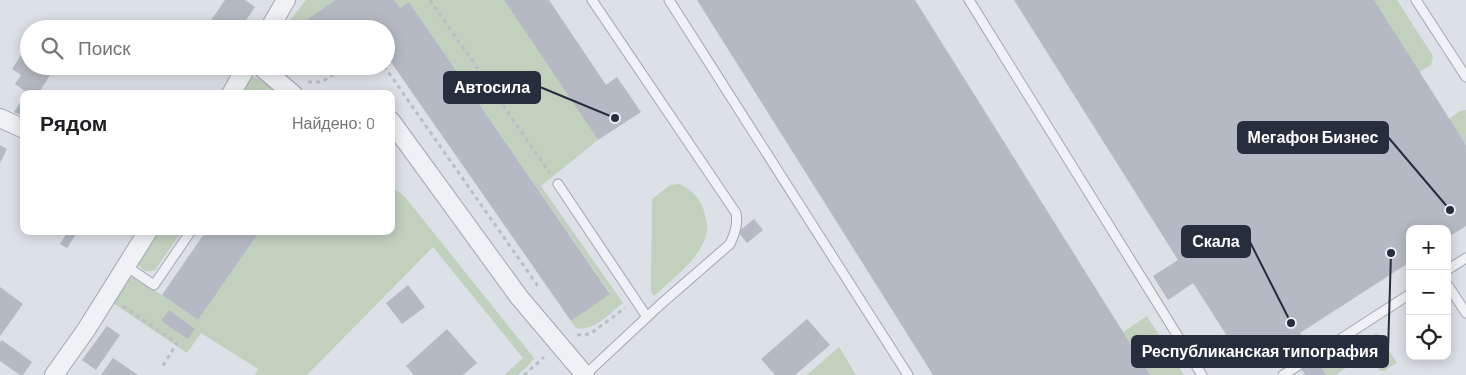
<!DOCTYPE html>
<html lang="ru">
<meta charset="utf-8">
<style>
body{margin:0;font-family:Barlow,sans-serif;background:#f6f6f6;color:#202124}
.controls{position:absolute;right:15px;bottom:15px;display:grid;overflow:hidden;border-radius:10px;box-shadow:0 2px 12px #0003}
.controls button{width:45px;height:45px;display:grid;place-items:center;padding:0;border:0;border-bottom:1px solid #e0e0e0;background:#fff;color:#202124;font:25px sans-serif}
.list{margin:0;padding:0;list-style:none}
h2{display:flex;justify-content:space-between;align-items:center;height:65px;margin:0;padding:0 20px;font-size:21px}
h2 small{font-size:16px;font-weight:400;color:#757577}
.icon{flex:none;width:28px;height:28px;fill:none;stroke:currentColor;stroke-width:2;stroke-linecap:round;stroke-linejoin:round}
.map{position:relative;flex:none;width:1466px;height:375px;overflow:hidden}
.search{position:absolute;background:#fff;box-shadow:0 2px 12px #0003;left:20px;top:20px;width:375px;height:55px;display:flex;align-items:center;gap:12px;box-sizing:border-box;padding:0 18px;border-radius:28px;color:#757577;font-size:19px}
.panel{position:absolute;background:#fff;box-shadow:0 2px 12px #0003;left:20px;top:90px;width:375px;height:145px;border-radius:10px}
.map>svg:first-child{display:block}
</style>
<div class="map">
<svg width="1466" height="375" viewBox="0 0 1466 375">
<rect width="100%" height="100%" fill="#dce0e7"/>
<g fill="#c1d1bd">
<path d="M306,0h29l-42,29h-10z"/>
<path d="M394,0h110l94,140 -57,46 82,117c-13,10 -29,29 -47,25l-5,-7 39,-28 -201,-291 -9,6z"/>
<path d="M1374,0h23l36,56 -2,9 -12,7z"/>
<path d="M251,77c12,0 20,10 28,17h-40l8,-13z"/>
<path d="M1466,110v35l-17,-26 11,-8z"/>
<path d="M680,184c13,7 23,17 25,32 1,5 3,10 2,15 -5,27 -34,47 -53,65l-3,-4 1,-93 18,-14z"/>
<path d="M391,186l14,11 129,161 -4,6 -12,11h-14l19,-17 -90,-111 -126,128h-52l3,-6 -57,-36 -14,20 -74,-50c5,-10 10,-23 21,-27l64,44 62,-89h131z"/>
<path d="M157,231h25l-27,39c-7,3 -15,1 -17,-8z"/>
<path d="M1147,316l37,59h-34l-27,-43z"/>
<path d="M1376,333l3,2 18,28 -13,8h-4l-10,-16h-4l-31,20h-9l-4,-7z"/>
<path d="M839,347l17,28h-49z"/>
</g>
<g fill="#b4b9c3">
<path d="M225,0h20l10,7 -15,22h-35z"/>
<path d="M335,0h59l6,8 9,-6 201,292 -39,27 -185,-266v-26h-93z"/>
<path d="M504,0h45l57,85 11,-8 24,35 -43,28z"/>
<path d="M697,0h218l235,375h-217z"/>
<path d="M1014,0h360l92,145v81l-19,12v-9h-37v33l-110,71 26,42h-21l-21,-33 -37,25 -54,-84 -25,17 -15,-24 25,-16z"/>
<path d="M29,43v23h27l-18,28h-9l-14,-10 6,-9 -9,-6z"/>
<path d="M24,97v19l-10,-4z"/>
<path d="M0,145l7,4 -7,14z"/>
<path d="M754,219l9,11 -16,13 -9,-11z"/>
<path d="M68,231h10l-11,17 -7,-4z"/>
<path d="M206,231h54l-62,89 -36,-25z"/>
<path d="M408,285l17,22 -23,17 -16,-21z"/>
<path d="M0,287l23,17 -23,32z"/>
<path d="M169,310l26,19 -7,10 -27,-18z"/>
<path d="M807,319l23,26 -35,30h-20l-14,-16z"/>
<path d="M107,326l13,9 -24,35 -14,-10z"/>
<path d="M447,329l30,34 -14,12h-49l-8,-9z"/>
<path d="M2,340l30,22 -9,13h-3l-20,-14v-19z"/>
<path d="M113,358l25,17h-37z"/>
</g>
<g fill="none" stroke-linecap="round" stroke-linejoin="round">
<g stroke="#a2a7b1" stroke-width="11">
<g id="lane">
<path d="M669,0l239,375"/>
<path d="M969,0l233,375"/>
<path d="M1416,0l50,77"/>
<path d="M558,184l89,133"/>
<path d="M126,266l28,19 37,-54"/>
<path d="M1447,270l19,-12"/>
<path d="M1447,284l19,29"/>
<path d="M1314,356l96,-62"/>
<path d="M585,375l76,-71 69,-60c5,-11 8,-20 6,-31l-144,-213"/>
<path d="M1283,375l16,-10"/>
</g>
</g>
<g stroke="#a2a7b1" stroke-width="20">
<g id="street">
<path d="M269,29l17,-29"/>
<path d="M260,66l33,28"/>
<path d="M231,94l16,-28"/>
<path d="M0,118l24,11"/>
<path d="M391,121l128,176 66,78"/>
<path d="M54,375l32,-45 62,-99"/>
</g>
</g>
<g stroke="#bbbec5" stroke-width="3" stroke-dasharray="4 4" stroke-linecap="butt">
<path d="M430,0l120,173"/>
<path d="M384,66l156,223"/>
<path d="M308,82h14l23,-16"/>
<path d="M123,306l54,37 -15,24"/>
<path d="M577,335l13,-1 35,-26"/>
<path d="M524,375l20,-18"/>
</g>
<use href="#lane" stroke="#eff1f5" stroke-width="9"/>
<use href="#street" stroke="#eff1f5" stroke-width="18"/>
</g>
<path fill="none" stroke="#262d3d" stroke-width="2" d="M615 118L540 87M1450 210L1388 137M1291 323L1250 242M1391 253L1388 352"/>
<g fill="#262d3d" stroke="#eceff4" stroke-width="2">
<circle cx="615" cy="118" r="5"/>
<circle cx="1450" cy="210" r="5"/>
<circle cx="1291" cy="323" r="5"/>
<circle cx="1391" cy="253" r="5"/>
</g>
<g fill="#262d3d" stroke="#262d3d" stroke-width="2">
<rect x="444" y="72" width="96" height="31" rx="5"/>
<rect x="1238" y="122" width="150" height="31" rx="5"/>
<rect x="1182" y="226" width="68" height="31" rx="5"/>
<rect x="1132" y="336" width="256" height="31" rx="5"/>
</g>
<g font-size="16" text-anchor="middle" font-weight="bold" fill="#fff">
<text x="492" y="93">Автосила</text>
<text x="1313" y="143">Мегафон Бизнес</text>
<text x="1216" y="247">Скала</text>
<text x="1260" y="357">Республиканская типография</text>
</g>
</svg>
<div class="controls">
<button>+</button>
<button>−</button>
<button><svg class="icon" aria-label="locate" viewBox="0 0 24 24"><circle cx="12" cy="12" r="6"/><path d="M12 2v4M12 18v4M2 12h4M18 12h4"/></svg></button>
</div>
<div class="search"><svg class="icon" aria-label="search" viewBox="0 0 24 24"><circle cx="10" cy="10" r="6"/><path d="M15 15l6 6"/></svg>Поиск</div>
<section class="panel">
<h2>Рядом<small>Найдено: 0</small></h2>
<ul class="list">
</ul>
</section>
</div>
